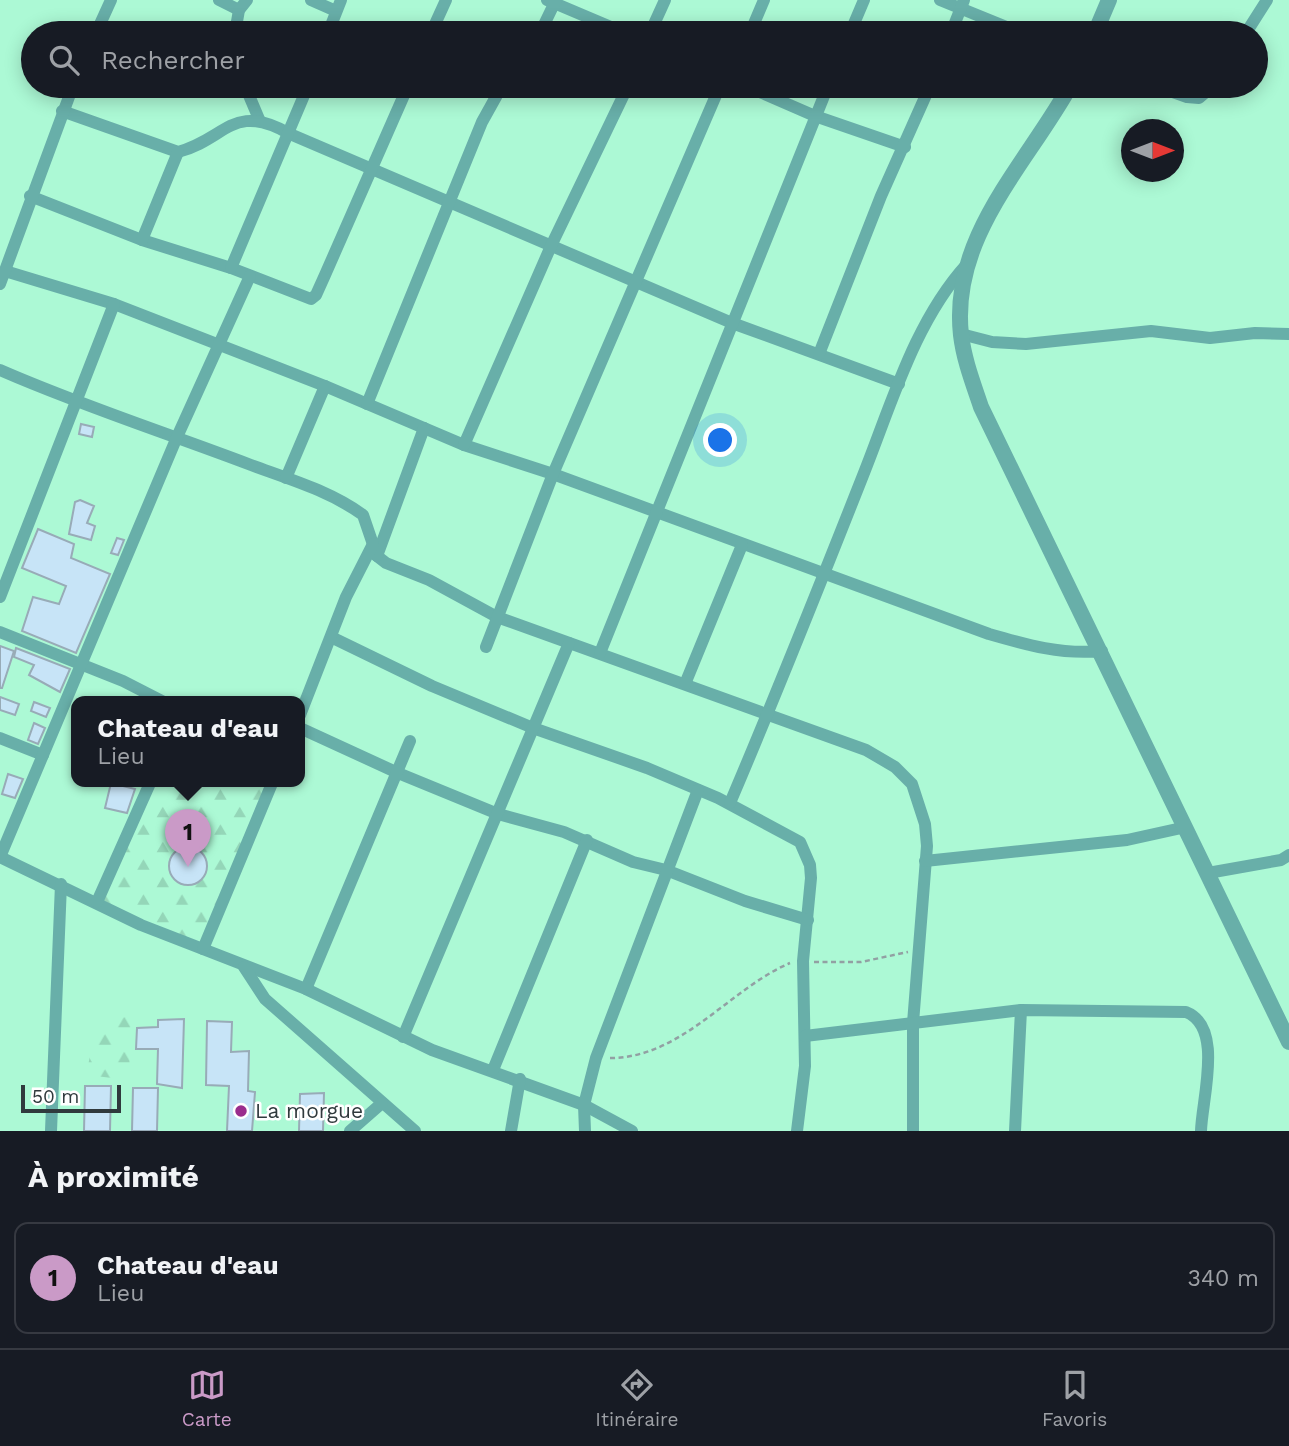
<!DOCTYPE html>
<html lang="fr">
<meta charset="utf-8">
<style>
body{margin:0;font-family:"Work Sans",sans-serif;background:#20242c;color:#f1f3f6}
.compass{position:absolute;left:1121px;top:119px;width:63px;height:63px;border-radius:50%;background:#171b24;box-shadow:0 4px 18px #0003;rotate:90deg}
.scale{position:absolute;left:21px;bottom:18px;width:100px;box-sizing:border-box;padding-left:7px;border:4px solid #303a3d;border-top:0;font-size:19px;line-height:24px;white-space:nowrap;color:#303a3d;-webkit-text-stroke:5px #fff;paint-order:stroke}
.you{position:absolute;left:721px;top:441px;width:24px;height:24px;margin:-18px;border:5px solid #fff;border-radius:50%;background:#1a73e8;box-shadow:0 0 0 10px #1a73e833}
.badge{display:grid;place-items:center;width:46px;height:46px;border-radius:50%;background:#ca9ac7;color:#111;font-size:23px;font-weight:700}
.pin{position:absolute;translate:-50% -58px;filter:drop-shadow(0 2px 4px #0008)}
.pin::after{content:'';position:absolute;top:37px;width:24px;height:21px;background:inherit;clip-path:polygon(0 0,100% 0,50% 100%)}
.popup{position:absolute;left:71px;top:696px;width:234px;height:91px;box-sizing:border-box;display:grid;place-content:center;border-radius:14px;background:#171b24;filter:drop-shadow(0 2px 5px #0005);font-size:23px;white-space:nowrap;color:#9ea1a6}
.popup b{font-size:26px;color:#f1f3f6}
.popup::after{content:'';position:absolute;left:50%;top:100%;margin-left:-14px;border:14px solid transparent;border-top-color:#171b24}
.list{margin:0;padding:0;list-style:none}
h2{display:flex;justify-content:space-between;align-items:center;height:91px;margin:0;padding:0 28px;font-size:30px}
h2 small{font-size:23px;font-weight:400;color:#9ea1a6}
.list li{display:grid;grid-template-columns:46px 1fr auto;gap:21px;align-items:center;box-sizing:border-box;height:112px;margin:0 14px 14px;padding:0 14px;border:2px solid #363941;border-radius:14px}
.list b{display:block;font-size:26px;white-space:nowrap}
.list p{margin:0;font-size:23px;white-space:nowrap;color:#9ea1a6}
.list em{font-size:23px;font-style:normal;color:#9ea1a6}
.icon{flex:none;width:38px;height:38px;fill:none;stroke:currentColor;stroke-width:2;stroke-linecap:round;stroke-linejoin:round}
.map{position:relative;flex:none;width:1289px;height:1131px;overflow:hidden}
.search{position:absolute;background:#171b24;box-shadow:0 4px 18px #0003;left:21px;right:21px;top:21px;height:77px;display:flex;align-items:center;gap:18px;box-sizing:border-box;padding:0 24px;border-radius:38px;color:#9ea1a6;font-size:26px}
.sheet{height:217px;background:#171b24}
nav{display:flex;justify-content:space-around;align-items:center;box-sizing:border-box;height:98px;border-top:2px solid #363941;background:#171b24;font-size:19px;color:#9ea1a6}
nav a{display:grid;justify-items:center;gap:4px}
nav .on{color:#ca9ac7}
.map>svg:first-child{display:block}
</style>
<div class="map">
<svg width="1289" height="1131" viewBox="0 0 1289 1131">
<defs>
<pattern id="forest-firs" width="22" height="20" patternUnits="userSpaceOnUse" patternTransform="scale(1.75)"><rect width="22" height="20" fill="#acf9d5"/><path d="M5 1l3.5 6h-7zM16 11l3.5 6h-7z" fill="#94d6b8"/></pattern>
</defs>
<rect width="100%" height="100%" fill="#eafafd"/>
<path fill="#acf9d5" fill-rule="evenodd" d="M0,0h1289v1131h-1289zM33,33h1223v53h-1223zM1132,130h42v42h-42zM76,701h224v80h-224z"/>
<g fill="url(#forest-firs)">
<path d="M156,781h111l-66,164 -99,-45z"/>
<path d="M131,1014l-2,66 -42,-5c4,-36 10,-46 44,-61z"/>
</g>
<g fill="#c7e4f7" stroke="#98abb7" stroke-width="2">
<path d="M81,424l13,3 -2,10 -13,-3z"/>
<path d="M80,500l14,6 -7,17 8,3 -4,14 -22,-6 6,-32z"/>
<path d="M38,529l36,15 -3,14 39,16 -34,79 -54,-22 11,-34 26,7 7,-18 -44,-18z"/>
<path d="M117,538l7,2 -6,15 -7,-2z"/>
<path d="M0,646l14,5 -12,37h-2z"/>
<path d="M16,648l54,21 -10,23 -31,-17 5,-10 -20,-8z"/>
<path d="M0,697l19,7 -4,11 -15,-5z"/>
<path d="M34,702l16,6 -4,9 -15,-6z"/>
<path d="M34,723l11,5 -7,16 -10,-4z"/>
<path d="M8,774l15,5 -8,19 -13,-4z"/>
<path d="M111,783l24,6 -8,24 -22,-5z"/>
<circle cx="188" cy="866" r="19"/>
<path d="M184,1019l-2,69 -25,-4 1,-35h-22l1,-21 21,-1v-7z"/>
<path d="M207,1021l25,1 -1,30 18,-1 -1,40 7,1 -3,39h-25l2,-45 -23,-1z"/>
<path d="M85,1086h26l-1,45h-26z"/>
<path d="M133,1088h25l-1,43h-25z"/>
<path d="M324,1093l-1,38h-24l1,-37z"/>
</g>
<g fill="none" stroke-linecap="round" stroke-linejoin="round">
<g stroke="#92a0a3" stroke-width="2.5" stroke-dasharray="5 3.5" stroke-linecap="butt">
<path d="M814,962h47l47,-10"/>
<path d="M610,1058c72,0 119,-69 180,-95"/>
</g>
<g stroke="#68afa9" stroke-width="12">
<path d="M219,0l20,10"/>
<path d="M311,0l25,11"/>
<path d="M547,0l78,33"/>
<path d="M940,0l81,33"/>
<path d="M96,33l15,-33"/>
<path d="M235,33l4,-23 8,-10"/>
<path d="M328,33l13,-33"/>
<path d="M431,33l15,-33"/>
<path d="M540,33l16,-33"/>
<path d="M650,33l15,-33"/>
<path d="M750,33l14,-33"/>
<path d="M850,33l14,-33"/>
<path d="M951,33l13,-33"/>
<path d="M1246,33l21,-33"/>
<path d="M245,86l14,33"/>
<path d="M746,86l69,30 90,31"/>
<path d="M1156,86l31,11 12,1 14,-12"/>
<path d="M62,111l116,41c49,-13 54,-51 112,-18l442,189 167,61"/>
<path d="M30,196l112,44 89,28 80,31 5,-4 9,-20 83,-189"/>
<path d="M142,240l36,-88"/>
<path d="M231,268l77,-182"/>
<path d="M5,271l109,33 211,82 139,59 89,29 436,160c38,11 73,21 113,17"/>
<path d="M0,284l73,-198"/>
<path d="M961,334l31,8 34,2 125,-13 59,7 45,-5 34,1"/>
<path d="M819,354l62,-158 49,-110"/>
<path d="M0,370c82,36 167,63 251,95 38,14 79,26 112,50l14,41 9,7 43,17 68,37 369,133 29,17 17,17 13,40 2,22 -14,177v108"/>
<path d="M367,404l115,-282 20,-36"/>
<path d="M464,445l87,-199 77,-160"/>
<path d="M286,478l39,-92"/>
<path d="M377,556l47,-128"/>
<path d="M0,597l114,-293"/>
<path d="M0,632l123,49 39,20"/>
<path d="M331,637l101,49 101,42 114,40 71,30 82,44 10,23 1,13 -8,83 2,105 -8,65"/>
<path d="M486,647l67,-173 167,-388"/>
<path d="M600,653l228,-567"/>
<path d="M685,684l57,-139"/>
<path d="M300,715l46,-118 27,-53"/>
<path d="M300,728l98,45 100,41 66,18 69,30 33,8 79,31 63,19"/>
<path d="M0,738l43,17"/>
<path d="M730,803c46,-108 89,-216 132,-325 29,-72 52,-156 105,-214"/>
<path d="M0,857l141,68 165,64 126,61 152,55 48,26"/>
<path d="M0,857l177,-420 73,-161"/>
<path d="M925,861l202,-21 59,-13"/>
<path d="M1208,873l73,-13 8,-5"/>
<path d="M97,902l54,-121"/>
<path d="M203,949l70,-168"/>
<path d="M244,967l21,32 150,132"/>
<path d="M306,989l104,-248"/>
<path d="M805,1036l216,-26 165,2c38,15 16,86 15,119"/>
<path d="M403,1037l166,-394"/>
<path d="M493,1070l94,-230"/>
<path d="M51,1131l10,-247"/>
<path d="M350,1131l32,-28"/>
<path d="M511,1131l9,-52"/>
<path d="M585,1131l-1,-26 12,-47 102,-268"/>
<path d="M1015,1131l6,-121"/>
</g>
<g stroke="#68afa9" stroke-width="16">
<path d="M1095,33l14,-33"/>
<path d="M1070,86c-44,79 -120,151 -109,249 3,25 12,48 20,72l308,635"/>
</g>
</g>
<circle fill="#9a2d8d" stroke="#fff" stroke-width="2.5" cx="241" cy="1111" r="7"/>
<g text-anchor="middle" stroke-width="5" stroke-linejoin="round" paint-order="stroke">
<g font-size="21" fill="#303a3d" stroke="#fff" text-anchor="start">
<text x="255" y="1118">La morgue</text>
</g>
</g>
</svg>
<svg class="compass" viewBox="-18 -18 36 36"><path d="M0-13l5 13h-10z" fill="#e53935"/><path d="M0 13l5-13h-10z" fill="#9ea1a6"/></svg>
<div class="scale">50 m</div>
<div class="you"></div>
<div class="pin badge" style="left:188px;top:867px">1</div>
<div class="popup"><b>Chateau d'eau</b>Lieu</div>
<div class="search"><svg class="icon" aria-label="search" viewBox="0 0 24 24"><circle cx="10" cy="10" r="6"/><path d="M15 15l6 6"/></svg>Rechercher</div>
</div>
<section class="sheet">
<h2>À proximité<small></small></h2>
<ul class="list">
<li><span class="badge">1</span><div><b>Chateau d'eau</b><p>Lieu</p></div><em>340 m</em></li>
</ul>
</section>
<nav>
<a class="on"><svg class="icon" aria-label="map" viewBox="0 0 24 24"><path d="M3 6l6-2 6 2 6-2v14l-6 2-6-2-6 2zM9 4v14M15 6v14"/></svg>Carte</a>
<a><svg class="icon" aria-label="directions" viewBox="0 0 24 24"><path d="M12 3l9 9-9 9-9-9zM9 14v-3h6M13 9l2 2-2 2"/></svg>Itinéraire</a>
<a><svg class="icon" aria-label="saved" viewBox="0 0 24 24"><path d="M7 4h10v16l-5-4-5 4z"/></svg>Favoris</a>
</nav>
